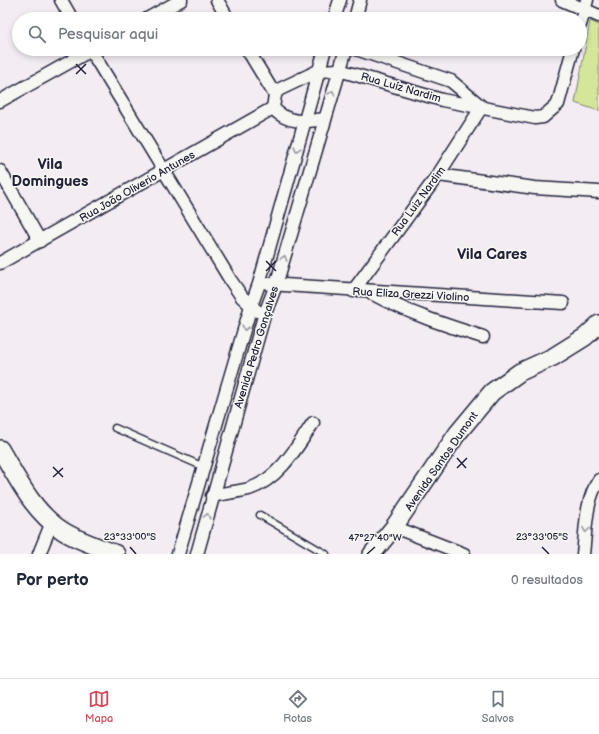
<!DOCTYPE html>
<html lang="pt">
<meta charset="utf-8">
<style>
body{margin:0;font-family:"Balsamiq Sans",sans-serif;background:#f2f2f3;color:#1f2937}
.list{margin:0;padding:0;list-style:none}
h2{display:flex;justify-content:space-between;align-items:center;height:52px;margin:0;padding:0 16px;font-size:17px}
h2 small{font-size:13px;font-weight:400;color:#747a83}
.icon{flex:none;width:22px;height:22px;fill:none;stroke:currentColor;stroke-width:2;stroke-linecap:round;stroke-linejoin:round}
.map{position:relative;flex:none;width:599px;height:554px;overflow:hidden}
.search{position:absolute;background:#fff;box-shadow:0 2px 6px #0003;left:12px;right:12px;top:12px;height:44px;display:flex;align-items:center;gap:10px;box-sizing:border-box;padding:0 14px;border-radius:22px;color:#747a83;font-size:15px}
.sheet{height:124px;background:#fff}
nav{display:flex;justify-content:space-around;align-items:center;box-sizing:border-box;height:56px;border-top:1px solid #e0e1e3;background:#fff;font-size:11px;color:#747a83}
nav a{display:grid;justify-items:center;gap:2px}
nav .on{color:#d1495b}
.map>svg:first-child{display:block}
</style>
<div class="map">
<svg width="599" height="554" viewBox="0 0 599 554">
<rect width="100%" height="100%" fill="#f3edf3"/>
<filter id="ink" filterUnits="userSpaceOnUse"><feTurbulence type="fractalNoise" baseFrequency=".025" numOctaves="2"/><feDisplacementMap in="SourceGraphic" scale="8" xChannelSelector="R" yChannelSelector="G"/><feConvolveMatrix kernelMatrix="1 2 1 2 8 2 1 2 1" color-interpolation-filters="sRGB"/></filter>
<g filter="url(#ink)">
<path fill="#d5e599" stroke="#7c846a" d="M590,21l9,4v86l-24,-8z"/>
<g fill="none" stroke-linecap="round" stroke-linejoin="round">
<g stroke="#22223b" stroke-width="9">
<g id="lane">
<path d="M115,428l89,39"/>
<path d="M260,515l66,39"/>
</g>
</g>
<g stroke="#22223b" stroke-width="15">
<g id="street">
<path d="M61,0l11,19"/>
<path d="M217,0l11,19"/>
<path d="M562,0l37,16"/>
<path d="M147,19l34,-19"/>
<path d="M334,19l6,-19"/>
<path d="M355,19l5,-19"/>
<path d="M580,25l7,-25"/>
<path d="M90,49l141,232 11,16 15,14"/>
<path d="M247,49l28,46"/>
<path d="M356,49l95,32 31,26"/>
<path d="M0,101l93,-52"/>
<path d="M325,119c-20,3 -38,5 -52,-11l2,-13 3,-5 40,-19 21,-1 103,30 93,18 8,-1 15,-13 15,-55"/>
<path d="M0,171l40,70"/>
<path d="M438,175l97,13 64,4"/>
<path d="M0,263l273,-155"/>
<path d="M269,284l294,19"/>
<path d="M353,291l85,-116 43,-67"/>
<path d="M373,294c35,19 72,31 110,43"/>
<path d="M212,496c12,-3 25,-4 37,-7 30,-10 48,-42 64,-66"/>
<path d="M394,527l70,27"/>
<path d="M39,554l13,-32"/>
<path d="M178,554l73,-248 8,-22 66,-235"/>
<path d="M197,554l67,-238 12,-31 70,-236"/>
<path d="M583,554c3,-24 2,-53 16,-74"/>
</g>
</g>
<g stroke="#22223b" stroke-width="20">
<g id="secondary">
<path d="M0,449c17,29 33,63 63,82 16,10 36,16 53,23"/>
<path d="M372,554l22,-27 63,-93 35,-42 28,-20 33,-15 32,-20 14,-13"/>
</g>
</g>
<use href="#lane" stroke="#f6f6f2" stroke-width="6"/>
<use href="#street" stroke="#f6f6f2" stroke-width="12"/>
<use href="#secondary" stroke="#f6f6f2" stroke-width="17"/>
</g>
<defs><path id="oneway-chevron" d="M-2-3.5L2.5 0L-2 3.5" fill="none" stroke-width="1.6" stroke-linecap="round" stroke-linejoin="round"/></defs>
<g stroke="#9797a0">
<use href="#oneway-chevron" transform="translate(332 93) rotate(-75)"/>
<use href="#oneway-chevron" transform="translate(297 149) rotate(106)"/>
<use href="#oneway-chevron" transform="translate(284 258) rotate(-73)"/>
<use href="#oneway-chevron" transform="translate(245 328) rotate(106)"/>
<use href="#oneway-chevron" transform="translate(207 516) rotate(-75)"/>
<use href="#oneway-chevron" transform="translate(586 530) rotate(97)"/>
</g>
</g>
<path fill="none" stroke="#22223b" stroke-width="1.5" d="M76,64l10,10M76,74l10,-10M266,261l10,10M266,271l10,-10M457,458l9,10M53,467l10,10M457,468l10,-10M53,477l10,-9M130,547l6,7M542,547l7,7M367,554l8,-7"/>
<g text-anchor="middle" stroke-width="3" stroke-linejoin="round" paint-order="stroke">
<g font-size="11" fill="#22223b" stroke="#f6f6f2">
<text transform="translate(401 87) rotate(16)" y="4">Rua Luíz Nardim</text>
<text transform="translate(137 186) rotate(-30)" y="4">Rua João Oliverio Antunes</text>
<text transform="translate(418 201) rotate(-54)" y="4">Rua Luiz Nardim</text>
<text transform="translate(411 294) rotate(3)" y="4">Rua Eliza Grezzi Violino</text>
<text transform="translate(256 347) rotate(-73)" y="4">Avenida Pedro Gonçalves</text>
<text transform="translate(441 461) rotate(-55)" y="4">Avenida Santos Dumont</text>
</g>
<g font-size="15" font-weight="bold" fill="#22223b" stroke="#f6f6f2">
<text x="50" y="169">Vila<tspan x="50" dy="17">Domingues</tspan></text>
<text x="492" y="259">Vila Cares</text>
</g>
</g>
<g font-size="10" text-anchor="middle" fill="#22223b" stroke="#f6f6f2" stroke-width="3" stroke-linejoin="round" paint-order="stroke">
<text x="130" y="540">23°33'00"S</text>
<text x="542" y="540">23°33'05"S</text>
<text x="375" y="541">47°27'40"W</text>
</g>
</svg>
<div class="search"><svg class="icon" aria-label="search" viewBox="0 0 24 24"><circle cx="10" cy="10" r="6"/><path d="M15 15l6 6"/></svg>Pesquisar aqui</div>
</div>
<section class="sheet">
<h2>Por perto<small>0 resultados</small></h2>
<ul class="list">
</ul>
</section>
<nav>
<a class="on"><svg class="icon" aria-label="map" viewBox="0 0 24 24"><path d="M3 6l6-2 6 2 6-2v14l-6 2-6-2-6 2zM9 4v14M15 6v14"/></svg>Mapa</a>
<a><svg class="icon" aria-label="directions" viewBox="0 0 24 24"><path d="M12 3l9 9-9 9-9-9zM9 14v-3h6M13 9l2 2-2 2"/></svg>Rotas</a>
<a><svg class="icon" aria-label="saved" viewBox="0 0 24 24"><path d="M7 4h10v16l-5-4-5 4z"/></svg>Salvos</a>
</nav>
